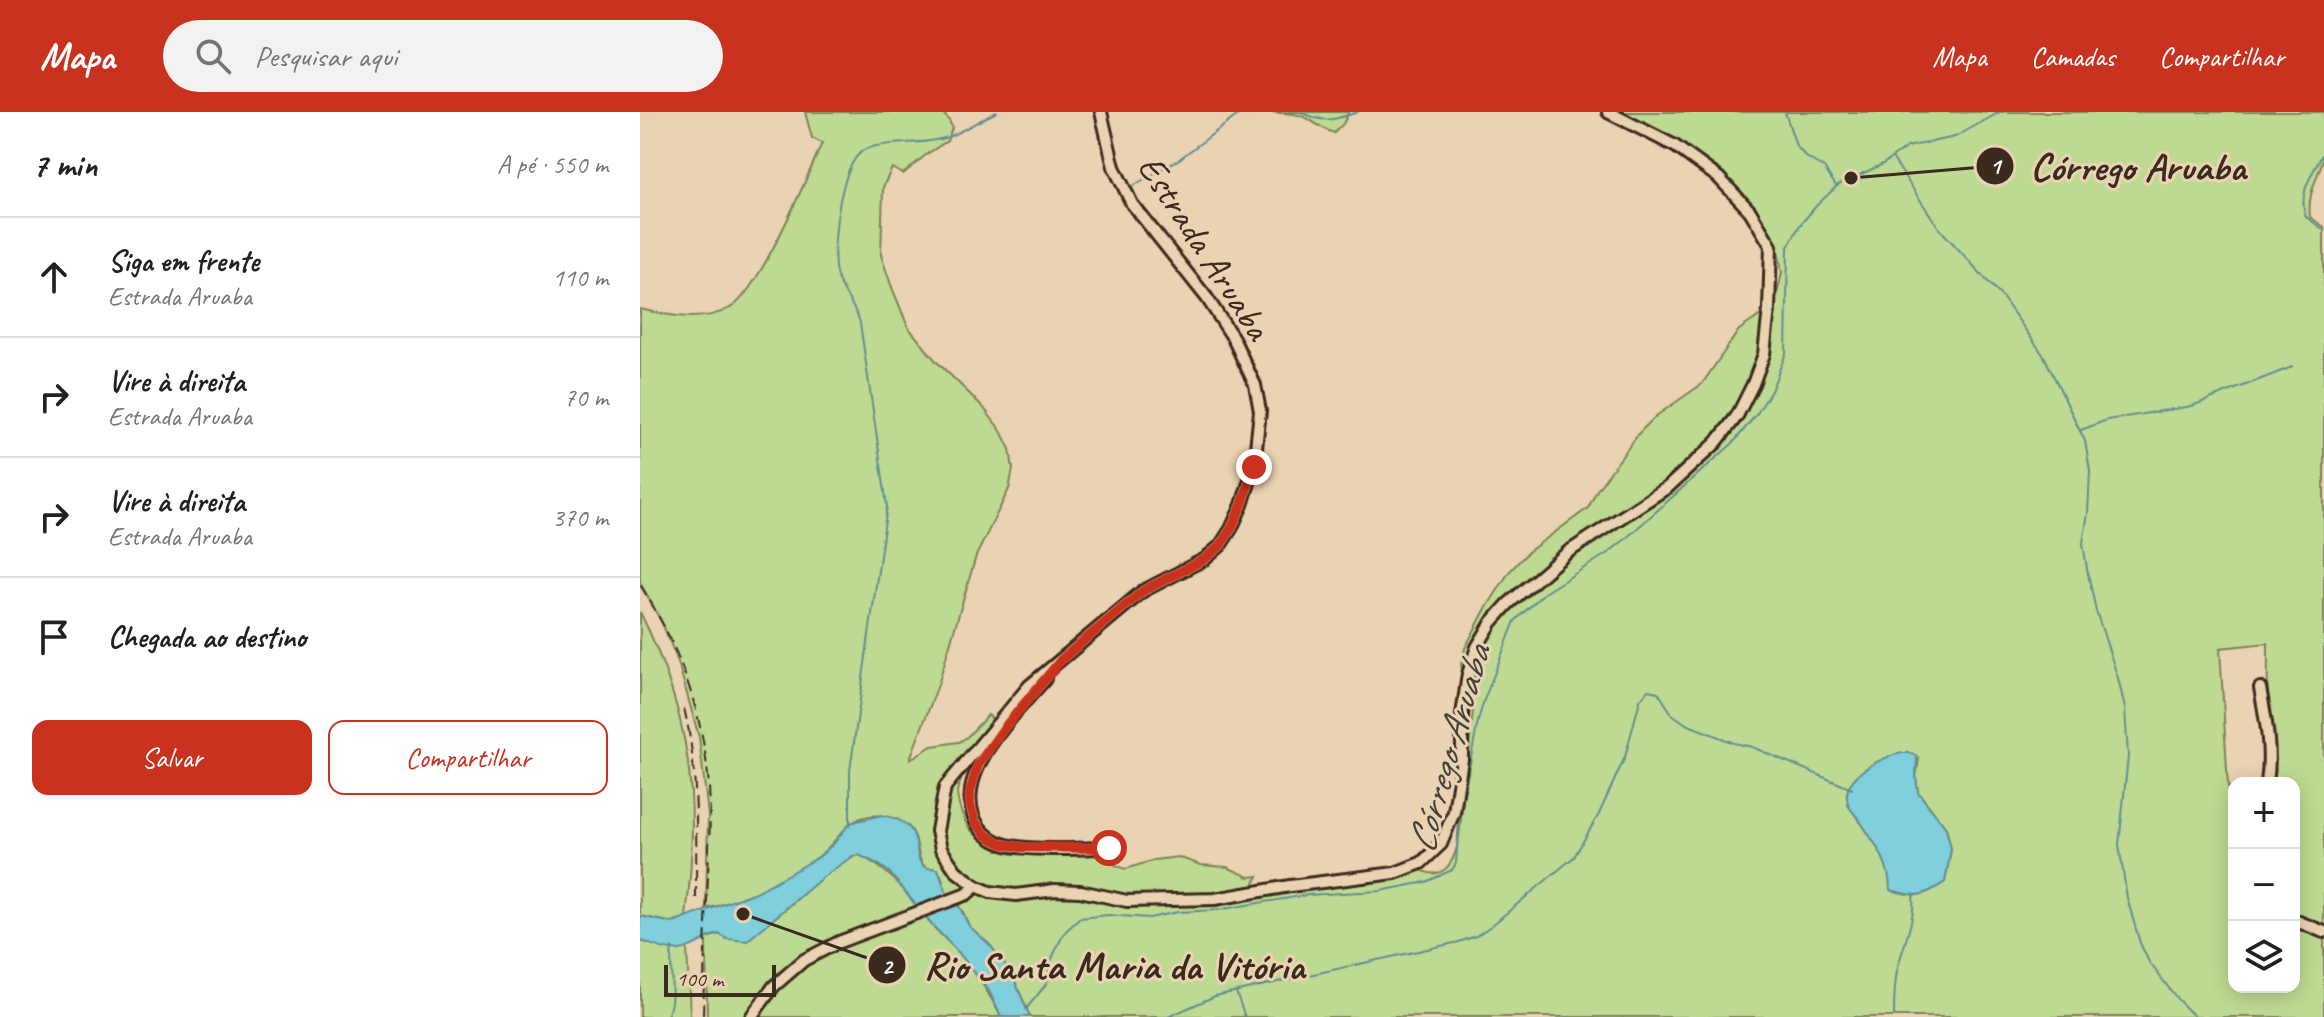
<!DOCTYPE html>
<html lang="pt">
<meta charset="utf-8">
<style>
body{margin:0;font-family:Caveat,sans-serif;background:#f2f2f2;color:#202124}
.controls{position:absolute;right:24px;bottom:24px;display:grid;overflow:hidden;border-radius:16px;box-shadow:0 4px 20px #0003}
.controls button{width:72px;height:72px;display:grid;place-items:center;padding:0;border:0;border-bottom:2px solid #e0e0e0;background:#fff;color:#202124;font:40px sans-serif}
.scale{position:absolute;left:24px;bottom:20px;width:112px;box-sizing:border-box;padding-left:8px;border:4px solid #3b2a1e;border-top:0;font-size:22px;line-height:28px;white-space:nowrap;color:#3b2a1e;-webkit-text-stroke:6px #ead3b2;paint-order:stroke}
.stop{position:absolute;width:24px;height:24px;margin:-18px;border:6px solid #c8321e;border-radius:50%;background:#fff}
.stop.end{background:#c8321e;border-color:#fff;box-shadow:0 2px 8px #0008}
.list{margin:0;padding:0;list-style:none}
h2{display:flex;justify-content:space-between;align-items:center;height:104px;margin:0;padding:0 32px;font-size:34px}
h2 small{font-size:26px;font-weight:400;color:#757577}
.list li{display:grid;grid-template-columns:52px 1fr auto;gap:24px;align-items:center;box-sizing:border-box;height:120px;padding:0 32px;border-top:2px solid #e0e0e0}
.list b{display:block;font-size:30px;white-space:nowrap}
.list p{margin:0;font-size:26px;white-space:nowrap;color:#757577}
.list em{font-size:26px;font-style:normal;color:#757577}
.actions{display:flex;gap:16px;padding:24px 32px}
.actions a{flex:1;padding:18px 0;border:2px solid #c8321e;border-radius:16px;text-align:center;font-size:28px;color:#c8321e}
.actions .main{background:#c8321e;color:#fff}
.icon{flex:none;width:44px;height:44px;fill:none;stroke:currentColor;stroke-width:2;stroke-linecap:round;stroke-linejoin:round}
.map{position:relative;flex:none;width:1684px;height:905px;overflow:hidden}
header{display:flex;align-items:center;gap:48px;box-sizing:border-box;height:112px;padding:0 40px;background:#c8321e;color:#fff}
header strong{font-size:38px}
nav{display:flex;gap:44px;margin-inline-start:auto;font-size:28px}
.search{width:560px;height:72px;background:#f2f2f2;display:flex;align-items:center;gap:20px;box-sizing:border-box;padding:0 28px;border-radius:44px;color:#757577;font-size:30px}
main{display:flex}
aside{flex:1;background:#fff}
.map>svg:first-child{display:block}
</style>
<header>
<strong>Mapa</strong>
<div class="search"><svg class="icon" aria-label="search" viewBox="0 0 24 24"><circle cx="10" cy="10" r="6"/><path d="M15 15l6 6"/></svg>Pesquisar aqui</div>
<nav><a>Mapa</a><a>Camadas</a><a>Compartilhar</a></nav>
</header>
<main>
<aside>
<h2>7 min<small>A pé · 550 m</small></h2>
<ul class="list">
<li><svg class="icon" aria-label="ahead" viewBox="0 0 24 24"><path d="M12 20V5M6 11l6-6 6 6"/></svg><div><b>Siga em frente</b><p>Estrada Aruaba</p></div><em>110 m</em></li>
<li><svg class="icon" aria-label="right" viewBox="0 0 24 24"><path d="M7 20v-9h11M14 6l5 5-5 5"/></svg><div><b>Vire à direita</b><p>Estrada Aruaba</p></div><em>70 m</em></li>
<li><svg class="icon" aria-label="right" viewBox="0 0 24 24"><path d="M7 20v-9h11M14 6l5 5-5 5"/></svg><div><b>Vire à direita</b><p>Estrada Aruaba</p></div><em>370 m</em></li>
<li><svg class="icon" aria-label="arrive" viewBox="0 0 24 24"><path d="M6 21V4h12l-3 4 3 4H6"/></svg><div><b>Chegada ao destino</b></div></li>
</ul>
<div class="actions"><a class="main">Salvar</a><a>Compartilhar</a></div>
</aside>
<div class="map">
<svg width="1684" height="905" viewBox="0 0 1684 905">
<rect width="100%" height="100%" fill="#ead3b2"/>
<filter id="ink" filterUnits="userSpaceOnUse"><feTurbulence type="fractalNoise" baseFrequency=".0125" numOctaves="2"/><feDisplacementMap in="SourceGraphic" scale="16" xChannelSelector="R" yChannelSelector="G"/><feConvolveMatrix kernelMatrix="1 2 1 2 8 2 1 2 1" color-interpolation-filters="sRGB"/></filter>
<g filter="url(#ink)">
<g fill="#beda92" stroke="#7c8258" stroke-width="2" fill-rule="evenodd">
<path d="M165,0h137l7,8 3,8 -5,13 -20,13 -24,20 -11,-6 -9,19 -2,68 10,30 17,42 28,34 47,46 18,24 9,18 3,20 -4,20 -33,67 -38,129 -28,74 22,-13 27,-4 8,-5 21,-22 7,6c-8,14 -37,59 -38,71 0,7 3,18 6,24 18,49 83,27 123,36 14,3 26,13 40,17l28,-9 24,-3 23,8 26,2 22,10 9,-1 -6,11 84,-4 80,-16c27,18 39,-5 43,-30l14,-126 -12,-46 4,-17 19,-36 25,-40 19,-20 60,-44 9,-18 43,-58 16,-16 46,-32 37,-54 35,-24 8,-33 -4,-24 -11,-9 -7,-10 -27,-48 -108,-70h699c0,14 0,33 -1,47 -6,21 -16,35 -13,58l14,10v790h-1294l-18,-43 -22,-29 -21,-19 -6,-14 -16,-17 -6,-20 -7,-7 -7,1c-14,-11 -5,-33 -21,-44 -13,-9 -32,-13 -47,-6 -17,8 -26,27 -41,38 -24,18 -54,33 -82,43 -10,4 -20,6 -30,9l2,-94 -9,-78 -21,-75 -15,-37 -23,-43v-273c29,7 63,14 90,-1 28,-14 78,-133 92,-165l-10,-5zM1628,531l-1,140h27v204h-60v-198l-6,-2 -8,-139zM1279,647l-3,18 2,15 28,36 5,21 -6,33c-25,17 -26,14 -54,8 -1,-34 -24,-58 -43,-85z"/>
<path d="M631,0h78l-6,12 -9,9c-12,-4 -19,-11 -30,-16 -11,-5 -22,-3 -33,-5z"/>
<path d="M0,500c52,105 60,190 46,305l-13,6 -33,-7z"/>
<path d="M219,743c34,16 48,39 71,68 9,11 21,20 30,31 17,20 30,40 41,63h-294l-1,-79 13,-4 8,5c17,-7 36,-14 51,-24 24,-17 53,-53 81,-60z"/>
<path d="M0,829l36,9 11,-3 3,70h-50z"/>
</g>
<g fill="#80cfdd" stroke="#648d91" stroke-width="2">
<path d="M1261,641h9l7,3 -1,21 2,15 28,36 5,21 -6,33c-24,16 -27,15 -55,8 0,-28 -15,-46 -30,-69 -3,-5 -9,-10 -11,-15 -12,-28 31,-48 52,-53z"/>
<path d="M241,703c50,8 27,41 44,52 1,1 11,2 13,2l9,26 12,11 10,20 21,19 22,29 18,43h-29l-12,-26 -30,-38 -27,-28 -43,-53 -11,-8 -19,-9 -6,1 -30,21 -76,64 -20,-2 -8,-5c-14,3 -25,14 -39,16 -12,2 -28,-5 -40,-10v-24l33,7 85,-32 61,-34 15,-14 16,-20z"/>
</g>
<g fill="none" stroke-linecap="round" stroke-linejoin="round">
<g stroke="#648d91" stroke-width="2">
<path d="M661,0c23,12 33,8 57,0"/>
<path d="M1145,0l11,34 10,11 18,11 12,18"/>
<path d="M1684,39c-11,22 -27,42 -18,66l18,13"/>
<path d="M1253,47l46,69 63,69 42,59 41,85 5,30 -2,42 -5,30 4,26 9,42 22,67 7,30 3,48 -9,89 8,53 13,45 9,19 29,38 17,17"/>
<path d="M494,73l44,-25 64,-48"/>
<path d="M1441,318l26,-10 85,-14 100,-39"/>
<path d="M210,714v-55l37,-265 -27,-183c-5,-19 -23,-35 -25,-56 -3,-26 5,-110 33,-119 26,-8 54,-2 80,-11 17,-7 33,-18 49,-25"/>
<path d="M596,880l9,25"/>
<path d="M386,897l18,-22 6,-11 -2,-9 12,-26 6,-10 14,-13 28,-3 41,3 29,-6 39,-2 90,-15 73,-4 46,-9 26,-12 4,-7 3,-43 19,-99 6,-21 31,-79 29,-28 64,-40 15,-12 110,-98 23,-28 15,-24 15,-38 2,-106 12,-22 17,-20 21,-20 45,-21 24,-17 48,-10 45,-25"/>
<path d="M26,905c10,-13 3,-50 6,-69"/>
<path d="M528,905l47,-21 244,-54 17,-6 15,-10 83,-69 25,-43 26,-57 15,-57 8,-10 10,2 14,22 14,10 48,19 18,4 100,42"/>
<path d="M1254,905c0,-17 0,-34 4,-50 6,-24 18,-49 15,-74"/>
</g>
<g stroke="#3b2a1e" stroke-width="16">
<g id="minor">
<path d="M405,567c-28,33 -88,89 -72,136 5,14 16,25 30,29 26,8 77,4 106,4"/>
<path d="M1620,576c6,32 12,63 7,95"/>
<path d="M336,774l-20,-15 -15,-22 -4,-18 8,-44 84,-101 114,-95 62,-32 15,-13 11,-17 11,-24 12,-38 6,-56 -5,-26 -22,-47 -26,-40 -75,-94 -18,-37 -13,-55"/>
<path d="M1654,808l30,12"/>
<path d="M111,905l23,-31 30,-26 35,-18 128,-48 9,-8 14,6 26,3 39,-5 25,1 47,10 88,-2 75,-13 105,-13 26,-10 20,-19 13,-32 8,-53v-44l6,-41 9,-27 15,-25 16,-18 60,-52 100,-65 48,-44 21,-27 16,-32 11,-30 5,-45 2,-63 -21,-35 -31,-33 -44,-32 -67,-34"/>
</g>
</g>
<use href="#minor" stroke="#ead3b2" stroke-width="10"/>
<g stroke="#3b2a1e" stroke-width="2" stroke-dasharray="12 6" stroke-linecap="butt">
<path d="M0,473c36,55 59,117 67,182 5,37 2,73 1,110 -2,46 -4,93 -5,140"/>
<path d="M44,596c15,63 12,126 12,190"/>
</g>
</g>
</g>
<g fill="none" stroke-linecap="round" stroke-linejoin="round" filter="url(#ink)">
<path stroke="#c8321e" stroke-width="10" d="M469,736l-88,-1 -19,-3 -15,-8 -11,-13 -6,-18v-13l8,-27 27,-38 57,-68 81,-68 62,-32 15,-13 11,-17 11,-24 12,-38"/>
</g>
<g text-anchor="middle" stroke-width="6" stroke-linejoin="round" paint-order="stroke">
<g font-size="38" fill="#3b2a1e" stroke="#ead3b2">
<text transform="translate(565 135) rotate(57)" y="13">Estrada Aruaba</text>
</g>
<g font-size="40" font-style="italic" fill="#45433b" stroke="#ead3b2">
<text transform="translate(808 637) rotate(-74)" y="14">Córrego Aruaba</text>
</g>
</g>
<path fill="none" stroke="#3b2a1e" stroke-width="3" d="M1211 66L1355 54M103 802L247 853"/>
<g fill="#3b2a1e" stroke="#ead3b2" stroke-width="3">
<circle cx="1211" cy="66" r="8"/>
<circle cx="103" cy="802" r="8"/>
<circle cx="1355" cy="54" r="20"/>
<circle cx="247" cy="853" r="20"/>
</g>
<g font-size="24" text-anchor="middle" font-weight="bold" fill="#fff">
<text x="1355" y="62">1</text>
<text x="247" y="862">2</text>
</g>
<g font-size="40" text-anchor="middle" font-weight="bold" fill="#3b2a1e" stroke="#ead3b2" stroke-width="6" stroke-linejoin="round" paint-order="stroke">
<text x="1498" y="68">Córrego Aruaba</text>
<text x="474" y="867">Rio Santa Maria da Vitória</text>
</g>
</svg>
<div class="controls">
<button>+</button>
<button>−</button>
<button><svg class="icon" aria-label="layers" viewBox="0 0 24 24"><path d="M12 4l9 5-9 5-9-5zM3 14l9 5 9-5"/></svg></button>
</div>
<div class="scale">100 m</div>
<div class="stop" style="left:469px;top:736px"></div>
<div class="stop end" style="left:614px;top:355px"></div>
</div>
</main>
